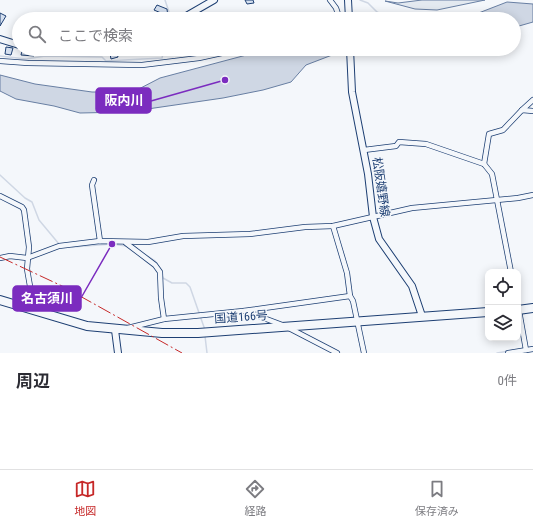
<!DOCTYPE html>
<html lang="ja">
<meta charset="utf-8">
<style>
body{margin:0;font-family:"Roboto Condensed","Noto Sans JP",sans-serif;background:#f7f7f7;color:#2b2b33}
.controls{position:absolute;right:12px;bottom:12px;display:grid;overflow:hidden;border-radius:8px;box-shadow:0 2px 10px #0003}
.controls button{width:36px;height:36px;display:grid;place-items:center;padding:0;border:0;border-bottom:1px solid #e1e1e2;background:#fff;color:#2b2b33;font:20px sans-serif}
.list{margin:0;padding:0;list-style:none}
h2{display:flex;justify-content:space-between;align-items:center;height:52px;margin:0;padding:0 16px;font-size:17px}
h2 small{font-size:13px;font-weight:400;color:#7c7c81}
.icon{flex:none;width:22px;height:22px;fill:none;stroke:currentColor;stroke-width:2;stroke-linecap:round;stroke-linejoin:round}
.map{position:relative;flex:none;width:533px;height:353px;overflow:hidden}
.search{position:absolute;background:#fff;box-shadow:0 2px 10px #0003;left:12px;right:12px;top:12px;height:44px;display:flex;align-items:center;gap:10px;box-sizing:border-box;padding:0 14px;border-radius:22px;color:#7c7c81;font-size:15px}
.sheet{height:116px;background:#fff}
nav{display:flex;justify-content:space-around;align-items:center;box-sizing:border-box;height:56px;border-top:1px solid #e1e1e2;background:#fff;font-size:11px;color:#7c7c81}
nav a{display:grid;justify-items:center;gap:2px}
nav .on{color:#c62828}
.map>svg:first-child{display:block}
</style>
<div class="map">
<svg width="533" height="353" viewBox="0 0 533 353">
<rect width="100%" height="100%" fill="#f4f7fb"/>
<path fill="#e3e9f0" stroke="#687fa3" d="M422,0h63l-48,10 -22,-1 -30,-8 13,2z"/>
<g fill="#cfd7e4" stroke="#687fa3">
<path d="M507,2l26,2v18l-14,4 -5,-1v-6h-69l31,-5z"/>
<path d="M269,49h119l-48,3 -34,13 -15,17 -28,8 -40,8 -96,14 -47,1 -26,-7 -38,-7 -16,-8v-16l35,9 57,8h41l27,-14z"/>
</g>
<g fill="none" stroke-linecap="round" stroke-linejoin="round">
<g stroke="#cfd7e4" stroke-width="1.5">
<path d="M165,0l5,15v4"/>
<path d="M360,0l8,3 9,9 14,7"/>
<path d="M0,56l26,3 19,-3 57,1 4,4 56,-3 2,-9"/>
<path d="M0,175l25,23 7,4 7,18 20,24"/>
<path d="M132,246l23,15 7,10"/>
<path d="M72,247l40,-3 14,2"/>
<path d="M162,275l1,3 9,5h14l4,4 15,43"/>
<path d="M205,336l2,17"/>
<path d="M497,353l36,-6"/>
</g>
</g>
<g fill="#d5e0f0" stroke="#1d3f73">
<path d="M245,0h8l1,3 -7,1z"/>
<path d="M157,5l10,4 1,8h-4l-3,-4 -7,-3z"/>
<path d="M0,13l6,3 -6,10z"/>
<path d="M6,47l7,1 -2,7 -6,-1z"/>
<path d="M22,51l13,2 -1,3 -13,-1z"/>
<path d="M117,53l1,4 -7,2 -1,-5z"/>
</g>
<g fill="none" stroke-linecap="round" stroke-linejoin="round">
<g stroke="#1d3f73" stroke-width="6">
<g id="street">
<path d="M330,0l6,8 2,6 -2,4 -5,1"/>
<path d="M0,61l28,2 114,2 57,-7 41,-9"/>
<path d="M522,110l11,-10"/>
<path d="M364,150l32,-4 3,-4 27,2 58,20 8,10 19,98"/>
<path d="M484,164l5,-30 14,-4 19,-20 11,1"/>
<path d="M94,180l-2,5 8,56"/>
<path d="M0,196l22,11 2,3 5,37 -2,22 7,40"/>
<path d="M333,226l14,47 3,23 3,5 11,52"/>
<path d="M126,243l29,22 5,7 1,26 3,21"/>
<path d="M0,258l10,-2 17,2 32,-12 41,-5 48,1 35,-6 67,-2 55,-7 28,-1 79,-18 106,-10 15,-3"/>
<path d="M518,305l8,45"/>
<path d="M245,311l40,15 52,27"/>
<path d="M128,328l36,-9 79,-8 107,-15"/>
<path d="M508,353l25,-4"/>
</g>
</g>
<g stroke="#1d3f73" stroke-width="8">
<g id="secondary">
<path d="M348,0l1,19"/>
<path d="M181,19l33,-19"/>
<path d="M0,39l19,6"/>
<path d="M42,49h53"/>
<path d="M350,49l2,43 16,82 5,43 6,22 33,47 10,30"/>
<path d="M115,330l3,23"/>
</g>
</g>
<g stroke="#1d3f73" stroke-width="10">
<g id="highway">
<path d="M0,300l87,26 75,7h36l290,-21"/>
<path d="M518,310l15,-2"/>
</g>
</g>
<use href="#street" stroke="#f4f7fb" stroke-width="4.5"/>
<use href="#secondary" stroke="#f4f7fb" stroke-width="6"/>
<use href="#highway" stroke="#f4f7fb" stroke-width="8"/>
<path stroke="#c62828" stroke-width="1" stroke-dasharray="14 3 2 3" stroke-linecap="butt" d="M0,257l62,29 120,67"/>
</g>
<g text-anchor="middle" stroke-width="3" stroke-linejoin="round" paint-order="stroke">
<g font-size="12" fill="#1d3f73" stroke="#f4f7fb">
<text transform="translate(381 187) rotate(82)" y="4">松阪嬉野線</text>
<text transform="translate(241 317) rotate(-4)" y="4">国道166号</text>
</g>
</g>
<path fill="none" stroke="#7b2cbf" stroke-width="1.5" d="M225 80L151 101M112 244L81 298"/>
<g fill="#7b2cbf" stroke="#f4f7fb" stroke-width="1.5">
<circle cx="225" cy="80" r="4"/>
<circle cx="112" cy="244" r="4"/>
</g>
<g fill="#7b2cbf" stroke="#7b2cbf" stroke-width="1.5">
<rect x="96" y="88" width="55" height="25" rx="4"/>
<rect x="13" y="286" width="68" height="25" rx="4"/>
</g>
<g font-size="13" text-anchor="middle" font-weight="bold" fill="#fff">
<text x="124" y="105">阪内川</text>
<text x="47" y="303">名古須川</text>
</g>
</svg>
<div class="controls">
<button><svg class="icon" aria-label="locate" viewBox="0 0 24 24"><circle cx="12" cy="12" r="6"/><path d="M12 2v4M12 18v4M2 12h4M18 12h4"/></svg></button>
<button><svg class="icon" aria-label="layers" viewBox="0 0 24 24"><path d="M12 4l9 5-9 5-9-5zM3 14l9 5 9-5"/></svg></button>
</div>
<div class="search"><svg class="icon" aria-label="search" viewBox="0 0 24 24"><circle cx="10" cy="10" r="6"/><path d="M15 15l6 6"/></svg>ここで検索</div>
</div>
<section class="sheet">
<h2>周辺<small>0件</small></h2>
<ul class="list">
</ul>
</section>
<nav>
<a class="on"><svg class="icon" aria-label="map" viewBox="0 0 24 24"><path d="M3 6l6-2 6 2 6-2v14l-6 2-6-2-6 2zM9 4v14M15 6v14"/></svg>地図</a>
<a><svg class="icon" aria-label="directions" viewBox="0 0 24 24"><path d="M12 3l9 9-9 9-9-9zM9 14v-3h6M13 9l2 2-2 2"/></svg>経路</a>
<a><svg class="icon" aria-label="saved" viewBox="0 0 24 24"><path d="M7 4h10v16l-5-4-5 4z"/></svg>保存済み</a>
</nav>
